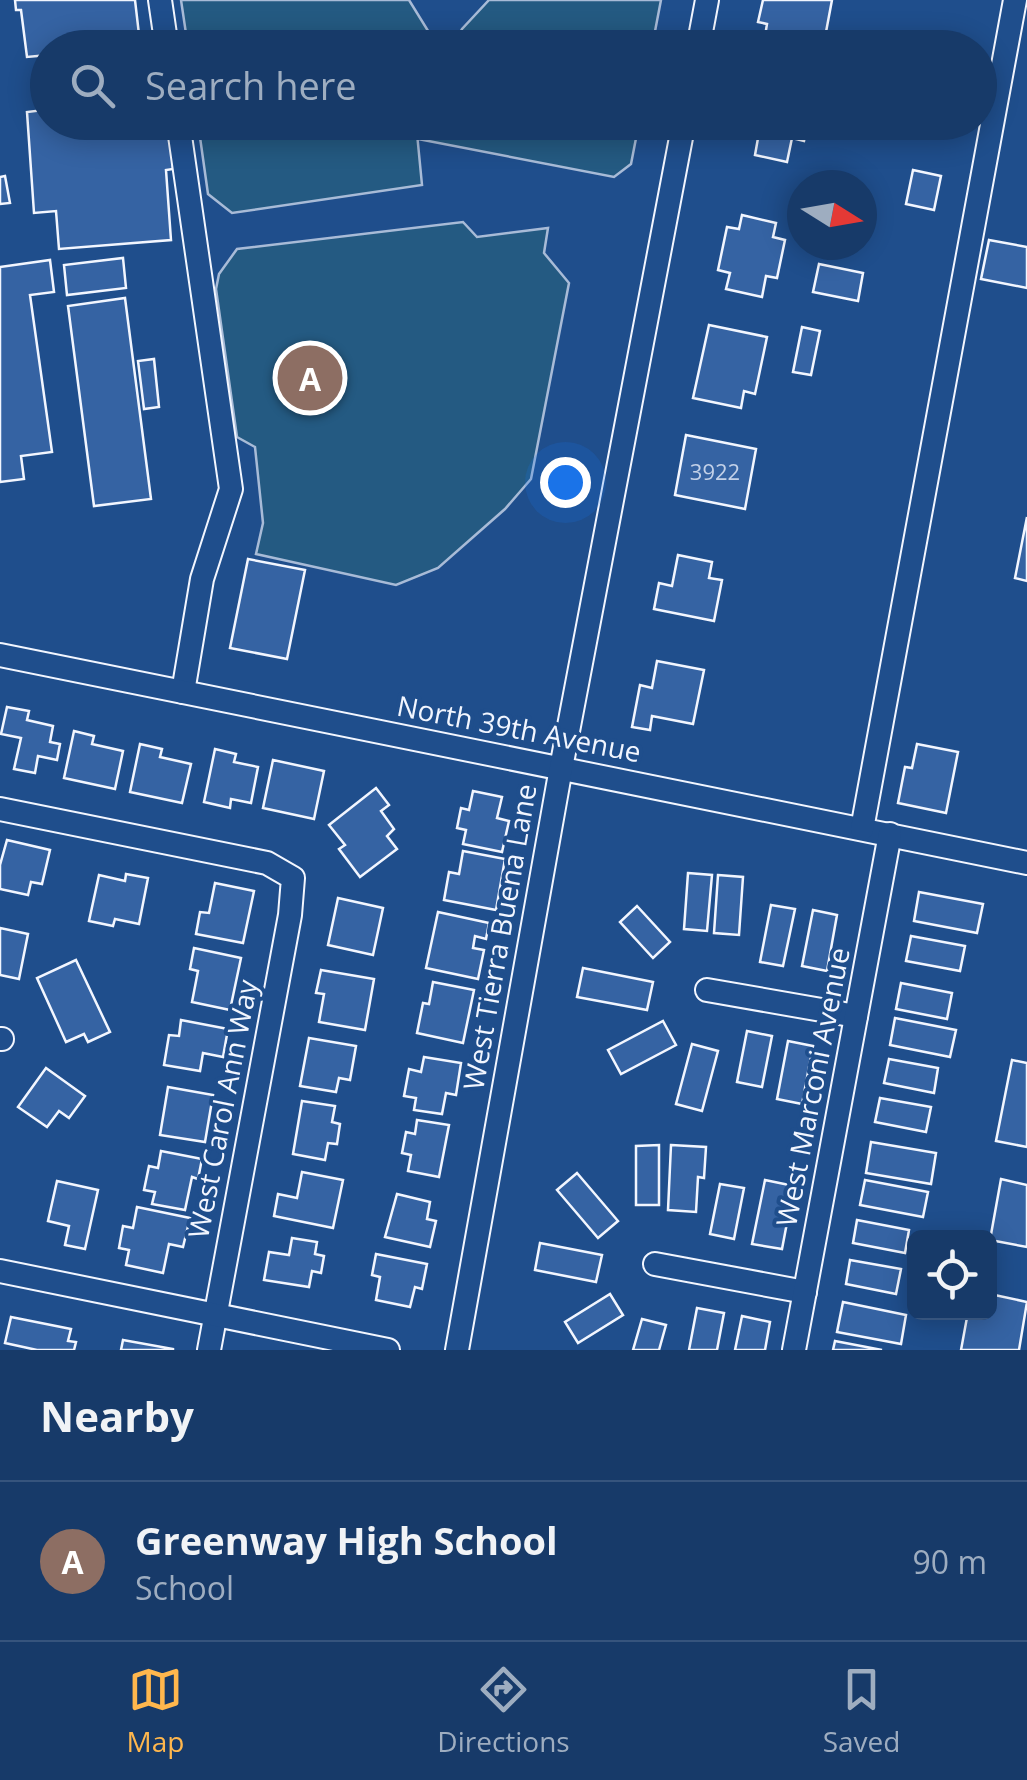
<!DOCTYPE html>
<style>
body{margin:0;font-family:"Open Sans",sans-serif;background:#244571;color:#f1f3f6}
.controls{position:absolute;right:30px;bottom:30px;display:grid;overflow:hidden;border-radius:15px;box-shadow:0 5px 25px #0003}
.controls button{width:90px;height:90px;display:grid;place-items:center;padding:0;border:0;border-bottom:2px solid #36547d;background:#173a69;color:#f1f3f6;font:50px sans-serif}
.compass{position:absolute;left:787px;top:170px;width:90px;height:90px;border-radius:50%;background:#173a69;box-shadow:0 5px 25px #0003;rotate:101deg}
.you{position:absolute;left:565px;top:482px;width:35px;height:35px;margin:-25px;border:8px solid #fff;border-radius:50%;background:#1a73e8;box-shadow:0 0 0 15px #1a73e833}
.badge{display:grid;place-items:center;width:65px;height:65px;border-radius:50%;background:#ffb74d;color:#fff;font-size:32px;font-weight:700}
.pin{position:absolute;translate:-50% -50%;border:5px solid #fff;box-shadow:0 2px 10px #0006}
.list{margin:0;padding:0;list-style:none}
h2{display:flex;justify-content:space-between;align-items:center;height:130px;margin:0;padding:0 40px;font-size:42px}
h2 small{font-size:32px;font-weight:400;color:#9eadc0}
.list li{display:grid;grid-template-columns:65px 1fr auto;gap:30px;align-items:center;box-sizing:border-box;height:160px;padding:0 40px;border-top:2px solid #36547d}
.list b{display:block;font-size:38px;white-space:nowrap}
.list p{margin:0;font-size:32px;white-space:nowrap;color:#9eadc0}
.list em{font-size:32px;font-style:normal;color:#9eadc0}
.icon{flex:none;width:55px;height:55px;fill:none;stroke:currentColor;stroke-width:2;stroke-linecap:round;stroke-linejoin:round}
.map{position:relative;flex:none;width:1027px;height:1350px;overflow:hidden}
.search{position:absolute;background:#173a69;box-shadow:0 5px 25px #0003;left:30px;right:30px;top:30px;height:110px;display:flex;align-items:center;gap:25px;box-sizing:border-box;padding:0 35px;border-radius:55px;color:#9eadc0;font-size:38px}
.sheet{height:290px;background:#173a69}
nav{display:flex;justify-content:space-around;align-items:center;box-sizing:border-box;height:140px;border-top:2px solid #36547d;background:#173a69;font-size:28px;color:#9eadc0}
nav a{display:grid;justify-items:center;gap:5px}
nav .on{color:#ffb74d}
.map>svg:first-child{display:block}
</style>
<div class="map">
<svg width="1027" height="1350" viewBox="0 0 1027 1350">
<rect width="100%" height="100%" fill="#1f4e8c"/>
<g fill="#245a82" stroke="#a8bbd7" stroke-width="2.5">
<path d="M181,0h228l21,34 -2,13h-240z"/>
<path d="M489,0h172l-9,47h-200l10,-18z"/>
<path d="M198,123h218l6,62 -190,28 -24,-19z"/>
<path d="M421,123v-1l218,1 -8,41 -17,13 -196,-38z"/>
<path d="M463,222l14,15 71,-9 -4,25 25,30 -38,196 -26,30 -67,59 -42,17 -140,-31 7,-31 -8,-76 -18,-10 -21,-148 3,-15 18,-25z"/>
</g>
<g fill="#3563a3" stroke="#f2f6ff" stroke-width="2.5">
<path d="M15,0h120l5,43 -33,5h-59v7l-21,2 -6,-47h-5z"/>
<path d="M763,0h69l-9,48h-60l4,-24 -9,-2z"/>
<path d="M889,39l22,5v4h-24z"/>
<path d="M48,70v52h122l3,47 -7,1 5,70 -112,9 -3,-38 -22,2 -7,-101 17,-2 -3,-39z"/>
<path d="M745,122h63l-4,19 -12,-3 -5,24 -32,-7 5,-28z"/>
<path d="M913,170l28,6 -7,34 -28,-6z"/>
<path d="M5,176l5,27 -10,1v-27z"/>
<path d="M742,215l34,8 -3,14 12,3 -8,38 -11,-2 -4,21 -36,-8 4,-16 -12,-3 9,-43 12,2z"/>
<path d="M989,240l38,7v41l-46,-9z"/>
<path d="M123,258l3,30 -59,7 -3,-30z"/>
<path d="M50,260l4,32 -24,3 22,157 -31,4 3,23 -24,3v-215z"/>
<path d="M819,264l44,9 -5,28 -45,-9z"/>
<path d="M125,298l26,201 -57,7 -26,-200z"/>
<path d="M709,325l58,12 -12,57 -11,-3 -3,17 -48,-10z"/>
<path d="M802,327l18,4 -9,44 -18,-3z"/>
<path d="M154,359l5,48 -15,2 -6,-48z"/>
<path d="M686,435l70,14 -11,60 -70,-14z"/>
<path d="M1027,517v64l-12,-3z"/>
<path d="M678,555l34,7 -3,16 13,2 -8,41 -60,-12 5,-26 13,3z"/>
<path d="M248,559l57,11 -18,89 -57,-11z"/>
<path d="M657,661l47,9 -11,54 -41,-8 -2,14 -18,-3 8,-42 12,3z"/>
<path d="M7,707l22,4 -2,9 26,6 -3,16 10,2 -3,16 -19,-4 -3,17 -21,-4 7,-31 -20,-4z"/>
<path d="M74,731l20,5 -2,8 31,7 -8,38 -51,-11z"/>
<path d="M140,744l22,5 -2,8 31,7 -9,39 -52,-11z"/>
<path d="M917,744l41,8 -12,61 -48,-10 7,-36 7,1z"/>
<path d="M215,749l21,5 -2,8 24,5 -7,36 -20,-4 -1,9 -26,-6z"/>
<path d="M273,760l51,11 -10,48 -51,-11z"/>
<path d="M376,788l13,17 -8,6 13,18 -7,7 10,13 -37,28 -21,-28 6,-4 -16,-20z"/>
<path d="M473,791l29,6 -5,21 12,3 -7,31 -39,-8 3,-14 -9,-2 4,-20 8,2z"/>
<path d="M7,840l43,10 -8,34 -11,-2 -3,13 -28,-6v-24z"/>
<path d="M463,851l42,8 -9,51 -52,-10 5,-28 10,2z"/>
<path d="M688,873l24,2 -5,56 -23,-2z"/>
<path d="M126,874l22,4 -9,46 -24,-5 -2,7 -24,-5 10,-46 26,6z"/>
<path d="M718,875l25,2 -4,58 -25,-2z"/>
<path d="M215,883l39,8 -11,52 -47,-9 4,-22 9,1z"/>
<path d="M919,892l64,12 -6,29 -63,-12z"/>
<path d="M338,898l45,10 -10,47 -45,-10z"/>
<path d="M771,905l24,4 -12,57 -23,-4z"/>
<path d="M637,906l33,36 -17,16 -33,-36z"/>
<path d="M813,910l24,5 -10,56 -25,-5z"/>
<path d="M438,912l51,11 -3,16 -11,-3 -2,12 11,2 -6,29 -52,-11z"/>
<path d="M0,928l28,6 -9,45 -19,-4z"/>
<path d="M911,936l54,10 -5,25 -54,-10z"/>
<path d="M194,948l47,10 -11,52 -38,-8 6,-31 -8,-2z"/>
<path d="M76,960l34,72 -22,10 -4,-8 -18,8 -29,-64z"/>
<path d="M583,968l70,14 -6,28 -70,-13z"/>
<path d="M321,970l53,9 -9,51 -46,-8 5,-28 -8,-1z"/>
<path d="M433,982l41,8 -11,53 -46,-10 6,-30 6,1z"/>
<path d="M901,983l51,10 -5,26 -51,-10z"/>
<path d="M895,1018l61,12 -6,27 -60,-12z"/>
<path d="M181,1020l47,9 -5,28 -20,-4 -3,18 -36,-6 5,-30 10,1z"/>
<path d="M663,1021l13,24 -55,29 -13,-24z"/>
<path d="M747,1031l25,5 -10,51 -25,-5z"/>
<path d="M309,1038l47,8 -6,34 -11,-2 -3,14 -36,-6z"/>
<path d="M788,1041l25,5 -11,58 -25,-5z"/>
<path d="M692,1044l26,7 -16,60 -26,-7z"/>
<path d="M424,1057l37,6 -5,32 -10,-2 -4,21 -28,-4 2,-12 -12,-2 5,-27 12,3z"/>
<path d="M889,1059l49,9 -4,25 -50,-10z"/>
<path d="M1012,1060l15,3v84l-31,-6z"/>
<path d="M46,1068l39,28 -16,22 -10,-7 -12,16 -29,-20z"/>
<path d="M168,1087l45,8 -8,47 -45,-7z"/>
<path d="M880,1098l51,9 -5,25 -51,-10z"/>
<path d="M302,1101l33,5 -3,16 8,2 -3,20 -9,-1 -3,17 -32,-6z"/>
<path d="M417,1120l32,5 -10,52 -31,-6 3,-16 -9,-2 4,-21 9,2z"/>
<path d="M871,1142l65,11 -5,31 -65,-11z"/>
<path d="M659,1145v60h-23v-59z"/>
<path d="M671,1145l35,2 -2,31 -6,-1 -2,35 -28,-2z"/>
<path d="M161,1151l41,8 -4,20 -6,-2 -7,33 -33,-6 3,-12 -11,-2 5,-24 9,2z"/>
<path d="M302,1172l41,8 -10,48 -59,-12 4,-22 19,4z"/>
<path d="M577,1173l41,48 -20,17 -41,-48z"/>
<path d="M1001,1179l26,6v62l-37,-7z"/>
<path d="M765,1180l29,6 -12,63 -30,-5z"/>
<path d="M865,1180l63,12 -5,25 -63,-12z"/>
<path d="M57,1181l41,9 -13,59 -20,-4 4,-19 -21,-5z"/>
<path d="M720,1184l24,4 -10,51 -24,-5z"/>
<path d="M397,1194l33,8 -3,17 9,2 -6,26 -45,-10z"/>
<path d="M137,1207l53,11 -7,29 -14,-3 -6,29 -37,-8 3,-15 -10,-2 4,-22 10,2z"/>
<path d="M857,1220l52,10 -4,23 -52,-10z"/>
<path d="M292,1238l25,4 -2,12 9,2 -3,17 -9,-2 -3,16 -45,-7 5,-28 20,3z"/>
<path d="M540,1243l62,12 -6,27 -61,-12z"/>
<path d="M376,1254l51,10 -5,25 -7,-2 -5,20 -34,-7 4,-23 -8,-2z"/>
<path d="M850,1260l51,9 -5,25 -50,-10z"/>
<path d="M610,1294l13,21 -45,28 -13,-21z"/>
<path d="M990,1294l37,8 -8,48h-58l7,-38h22z"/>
<path d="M843,1302l63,13 -5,29 -64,-12z"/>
<path d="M697,1308l27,5 -7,37h-28z"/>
<path d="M742,1316l28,6 -5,28h-30z"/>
<path d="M11,1317l60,12 -3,12 8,1 -2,8h-37l-32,-7z"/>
<path d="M642,1319l24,6 -7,25h-26z"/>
<path d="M123,1340l50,9v1h-52z"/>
<path d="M835,1341l47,9h-49z"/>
</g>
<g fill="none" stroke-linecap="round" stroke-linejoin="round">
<g stroke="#f2f6ff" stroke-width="26">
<g id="minor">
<path d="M160,0l7,48"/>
<path d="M698,48l9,-48"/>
<path d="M178,122l53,367 -29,90 -19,113"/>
<path d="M0,655l1027,208"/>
<path d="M0,809l267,54 26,15 -3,37 -81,435"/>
<path d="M862,829l153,-829"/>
<path d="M707,990l149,26"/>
<path d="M0,1039h2"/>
<path d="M655,1264l150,28"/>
<path d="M0,1271l388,79"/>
<path d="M457,1350l104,-582 123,-646"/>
<path d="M794,1350l96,-516"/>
</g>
</g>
<use href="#minor" stroke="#1f4e8c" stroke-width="22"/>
</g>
<g text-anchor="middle" stroke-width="8" stroke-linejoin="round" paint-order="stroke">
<g font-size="22" fill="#c3d1e8">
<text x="715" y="480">3922</text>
</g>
<g font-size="28" fill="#f2f6ff" stroke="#1f4e8c">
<text transform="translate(519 729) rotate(11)" y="10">North 39th Avenue</text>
<text transform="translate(500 937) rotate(-80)" y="10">West Tierra Buena Lane</text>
<text transform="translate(813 1087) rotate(-79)" y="10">West Marconi Avenue</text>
<text transform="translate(223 1109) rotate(-79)" y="10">West Carol Ann Way</text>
</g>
</g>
</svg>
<div class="controls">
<button><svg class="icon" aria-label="locate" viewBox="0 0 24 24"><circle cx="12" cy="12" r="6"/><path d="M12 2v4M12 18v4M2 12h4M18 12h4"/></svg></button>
</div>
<svg class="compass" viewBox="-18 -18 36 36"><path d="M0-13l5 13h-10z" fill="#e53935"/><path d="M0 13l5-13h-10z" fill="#9eadc0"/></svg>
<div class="you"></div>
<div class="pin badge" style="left:310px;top:378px;background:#8d6e63">A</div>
<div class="search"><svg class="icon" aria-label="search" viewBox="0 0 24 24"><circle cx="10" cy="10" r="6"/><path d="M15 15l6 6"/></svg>Search here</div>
</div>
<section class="sheet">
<h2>Nearby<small></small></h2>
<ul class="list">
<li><span class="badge" style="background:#8d6e63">A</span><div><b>Greenway High School</b><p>School</p></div><em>90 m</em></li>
</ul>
</section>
<nav>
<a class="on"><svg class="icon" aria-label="map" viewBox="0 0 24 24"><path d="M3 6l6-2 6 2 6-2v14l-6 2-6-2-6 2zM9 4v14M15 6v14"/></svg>Map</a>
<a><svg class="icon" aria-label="directions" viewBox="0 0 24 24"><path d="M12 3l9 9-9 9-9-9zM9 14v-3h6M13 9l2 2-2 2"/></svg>Directions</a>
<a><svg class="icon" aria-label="saved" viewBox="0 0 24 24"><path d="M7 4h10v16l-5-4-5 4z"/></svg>Saved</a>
</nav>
